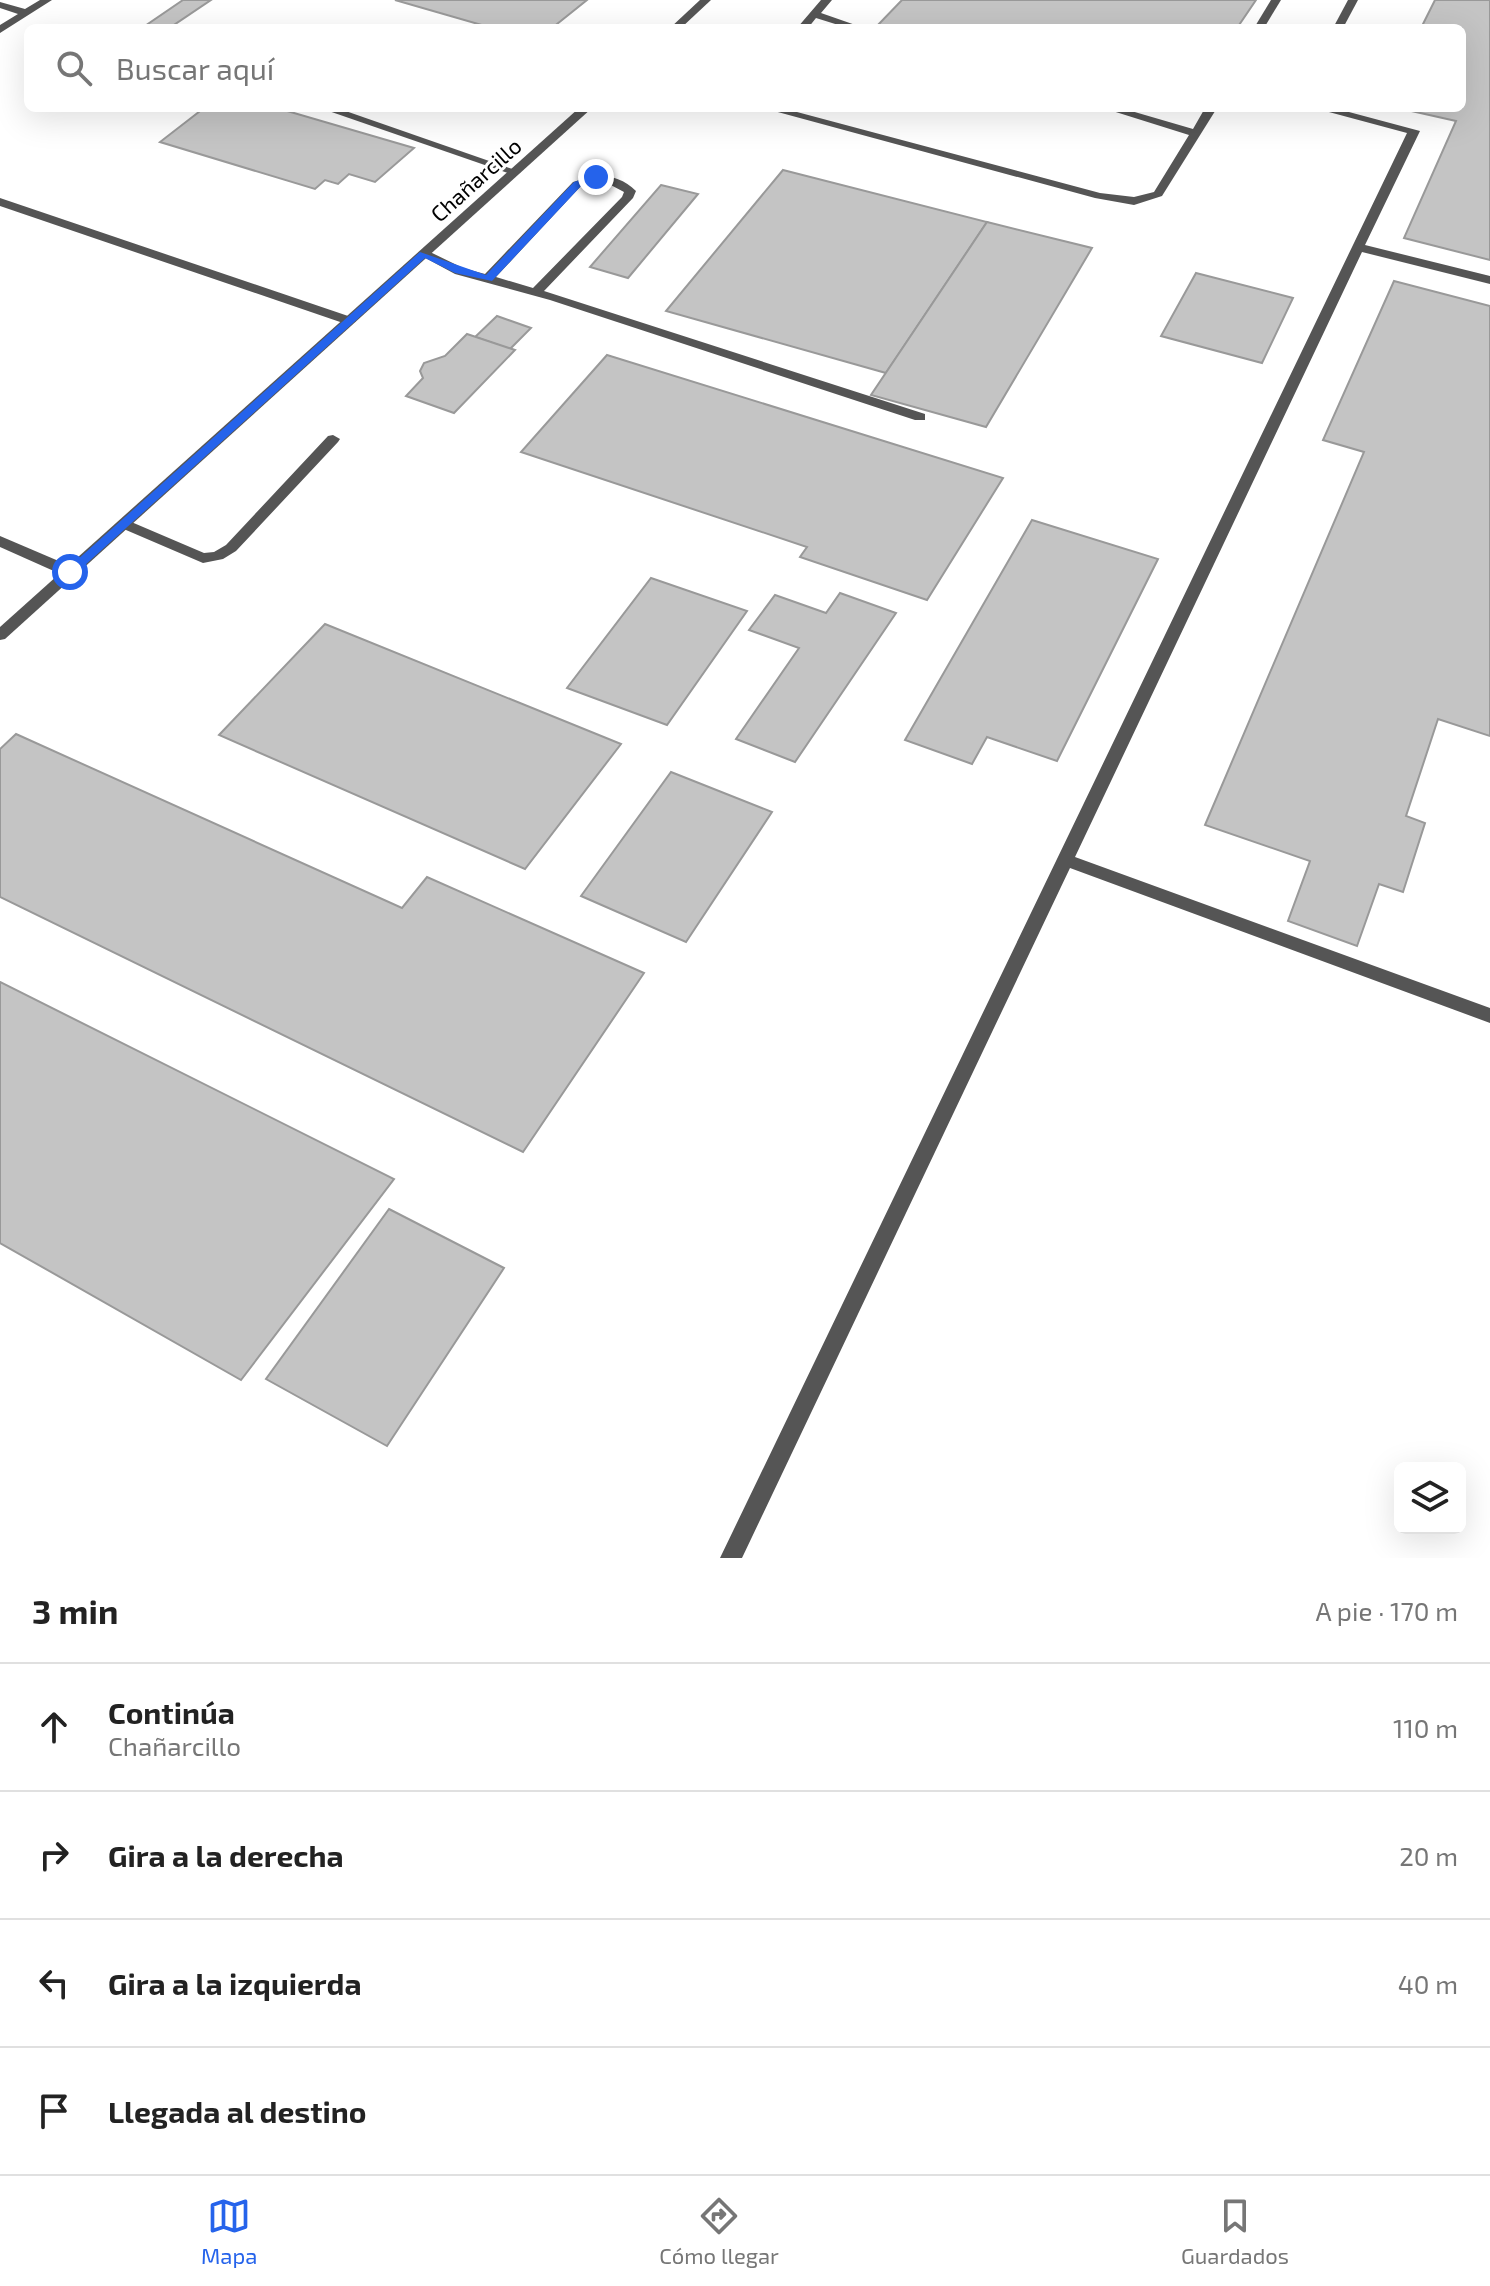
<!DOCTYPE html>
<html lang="es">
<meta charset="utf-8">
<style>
body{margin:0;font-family:"Exo 2",sans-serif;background:#f6f6f6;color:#222}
.controls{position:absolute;right:24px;bottom:24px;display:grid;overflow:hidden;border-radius:12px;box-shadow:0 8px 32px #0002}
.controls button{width:72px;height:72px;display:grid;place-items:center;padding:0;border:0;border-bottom:2px solid #e0e0e0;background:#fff;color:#222;font:40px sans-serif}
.stop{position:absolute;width:24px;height:24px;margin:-18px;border:6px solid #2563eb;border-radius:50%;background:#fff}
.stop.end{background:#2563eb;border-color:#fff;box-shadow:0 2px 8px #0008}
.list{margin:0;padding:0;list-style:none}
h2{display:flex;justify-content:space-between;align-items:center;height:104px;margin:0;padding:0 32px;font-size:34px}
h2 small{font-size:26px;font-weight:400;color:#767676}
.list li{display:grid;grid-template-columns:52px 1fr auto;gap:24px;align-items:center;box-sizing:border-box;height:128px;padding:0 32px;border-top:2px solid #e0e0e0}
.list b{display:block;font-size:30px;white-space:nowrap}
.list p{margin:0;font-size:26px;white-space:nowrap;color:#767676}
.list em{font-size:26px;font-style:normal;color:#767676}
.icon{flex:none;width:44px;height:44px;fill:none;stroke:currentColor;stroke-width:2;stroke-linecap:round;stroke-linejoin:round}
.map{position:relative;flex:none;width:1490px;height:1558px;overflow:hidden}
.search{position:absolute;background:#fff;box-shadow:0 8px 32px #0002;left:24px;right:24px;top:24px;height:88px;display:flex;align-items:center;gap:20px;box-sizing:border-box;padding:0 28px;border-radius:12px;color:#767676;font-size:30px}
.sheet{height:616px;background:#fff}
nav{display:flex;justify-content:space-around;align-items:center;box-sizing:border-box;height:112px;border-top:2px solid #e0e0e0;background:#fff;font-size:22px;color:#767676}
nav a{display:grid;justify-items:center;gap:4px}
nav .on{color:#2563eb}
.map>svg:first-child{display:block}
</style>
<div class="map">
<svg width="1490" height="1558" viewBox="0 0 1490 1558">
<rect width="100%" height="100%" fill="#fff"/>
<g fill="#c4c4c4" stroke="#999" stroke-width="2">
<path d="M183,0h28l-37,25 10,3h-42z"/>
<path d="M395,0h192l-35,28h-60z"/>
<path d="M902,0h354l-19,28h-362z"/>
<path d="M1435,0h55v260l-86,-22 52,-117 -58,-13h64v-80h-41z"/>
<path d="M204,108h73l137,40 -39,34 -26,-8 -11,10 -13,-4 -10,9 -155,-47z"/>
<path d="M783,170l204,52 -101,151 -220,-62z"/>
<path d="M661,185l37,9 -70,84 -38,-11z"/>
<path d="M987,222l105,26 -106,179 -115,-32z"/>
<path d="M1196,273l97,25 -31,65 -101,-27z"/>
<path d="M1394,281l96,25v430l-52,-17 -32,97 19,7 -22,69 -24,-8 -22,62 -69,-25 22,-60 -105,-36 159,-373 -41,-12z"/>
<path d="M497,316l34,12 -21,21 -35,-12z"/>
<path d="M467,334l48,16 -61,63 -48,-17 17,-18 -3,-7 4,-8 21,-7z"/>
<path d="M607,355l396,123 -76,122 -127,-43 7,-10 -286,-95z"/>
<path d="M1032,520l126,39 -101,202 -70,-24 -15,27 -67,-24z"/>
<path d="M651,578l96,33 -80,114 -100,-37z"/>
<path d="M840,593l56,20 -101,149 -59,-23 63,-91 -50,-18 26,-35 51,18z"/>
<path d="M325,624l296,120 -96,125 -306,-134z"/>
<path d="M16,734l386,174 25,-31 217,96 -121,179 -523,-255v-148z"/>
<path d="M671,772l101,40 -86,130 -105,-46z"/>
<path d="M0,982l394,197 -153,201 -241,-137z"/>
<path d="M389,1209l115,59 -117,178 -121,-67z"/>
</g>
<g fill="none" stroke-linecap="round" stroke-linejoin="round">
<g fill="#555" fill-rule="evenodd">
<path d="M40,0h12l-52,33v-8l18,-11 -18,-6v-6l25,7z"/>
<path d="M821,0h11l-11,13 43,15h-16l-32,-10 -8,10h-11z"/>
<path d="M1271,0h10l-17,28h-10z"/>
<path d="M1348,0h10l-15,28h-10z"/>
<path d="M320,108h17l184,64 -10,2z"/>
<path d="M763,108h19l318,85 34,4 20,-5 35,-57 -86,-27h18l72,21 12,-21h12l-55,88 -28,9 -39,-7z"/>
<path d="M1314,108h20l86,23 -55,114 125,31v8l-128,-32 -287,605 415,151v15l-420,-155 -328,690h-22l687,-1425z"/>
<path d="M597,175c15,1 28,5 39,16l-3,7 -89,93 381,123v6h-10l-365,-120 -95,-26 -37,-20 6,-4 4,1 35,17 22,6 88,-92zM597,182l10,1 17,9 -2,5 -89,91 -37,-11 85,-91z"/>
<path d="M0,198l354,120 2,3 -6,4 -4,-1 -346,-118z"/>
<path d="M333,435l7,4 -2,3 -102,109 -13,8 -20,4 -84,-36 -2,-3 7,-5 5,2 75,32 10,-1 12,-7 102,-109z"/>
<path d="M0,536l75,32 2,4 -7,5 -5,-1 -65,-29z"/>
</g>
<g fill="#555" fill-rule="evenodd">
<path d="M700,0h11l-30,28h-11z"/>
<path d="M579,108h13l-587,531 -5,1v-13z"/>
</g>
</g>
<path fill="#2563eb" d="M596,174l3,5 -18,7 -89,95 -37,-8 -30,-15 -351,317h-8v-5l354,-318 66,23 88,-93z"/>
<g text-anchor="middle" stroke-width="6" stroke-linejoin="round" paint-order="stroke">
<g font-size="22" fill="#000" stroke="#fff">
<text transform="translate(476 180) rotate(-42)" y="8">Chañarcillo</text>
</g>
</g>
</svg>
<div class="controls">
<button><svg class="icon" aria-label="layers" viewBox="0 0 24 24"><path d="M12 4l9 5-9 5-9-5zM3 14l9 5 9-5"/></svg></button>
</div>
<div class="stop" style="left:70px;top:572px"></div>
<div class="stop end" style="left:596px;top:177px"></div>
<div class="search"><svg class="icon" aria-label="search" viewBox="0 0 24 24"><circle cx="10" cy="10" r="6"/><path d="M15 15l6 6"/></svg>Buscar aquí</div>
</div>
<section class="sheet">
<h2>3 min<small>A pie · 170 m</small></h2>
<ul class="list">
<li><svg class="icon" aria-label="ahead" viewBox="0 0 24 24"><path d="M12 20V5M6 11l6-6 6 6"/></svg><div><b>Continúa</b><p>Chañarcillo</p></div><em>110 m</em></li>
<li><svg class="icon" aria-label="right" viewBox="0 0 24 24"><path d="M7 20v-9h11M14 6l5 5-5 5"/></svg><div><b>Gira a la derecha</b></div><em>20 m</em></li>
<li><svg class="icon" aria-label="left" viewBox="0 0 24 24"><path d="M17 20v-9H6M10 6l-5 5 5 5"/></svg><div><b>Gira a la izquierda</b></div><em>40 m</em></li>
<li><svg class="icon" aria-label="arrive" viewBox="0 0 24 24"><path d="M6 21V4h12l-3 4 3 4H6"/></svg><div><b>Llegada al destino</b></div></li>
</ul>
</section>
<nav>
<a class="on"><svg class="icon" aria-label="map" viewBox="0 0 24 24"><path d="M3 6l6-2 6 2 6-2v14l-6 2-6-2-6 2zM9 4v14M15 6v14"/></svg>Mapa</a>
<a><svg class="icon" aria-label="directions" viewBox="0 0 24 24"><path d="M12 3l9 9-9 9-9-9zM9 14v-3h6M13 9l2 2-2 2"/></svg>Cómo llegar</a>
<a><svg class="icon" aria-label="saved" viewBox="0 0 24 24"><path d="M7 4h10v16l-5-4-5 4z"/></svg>Guardados</a>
</nav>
